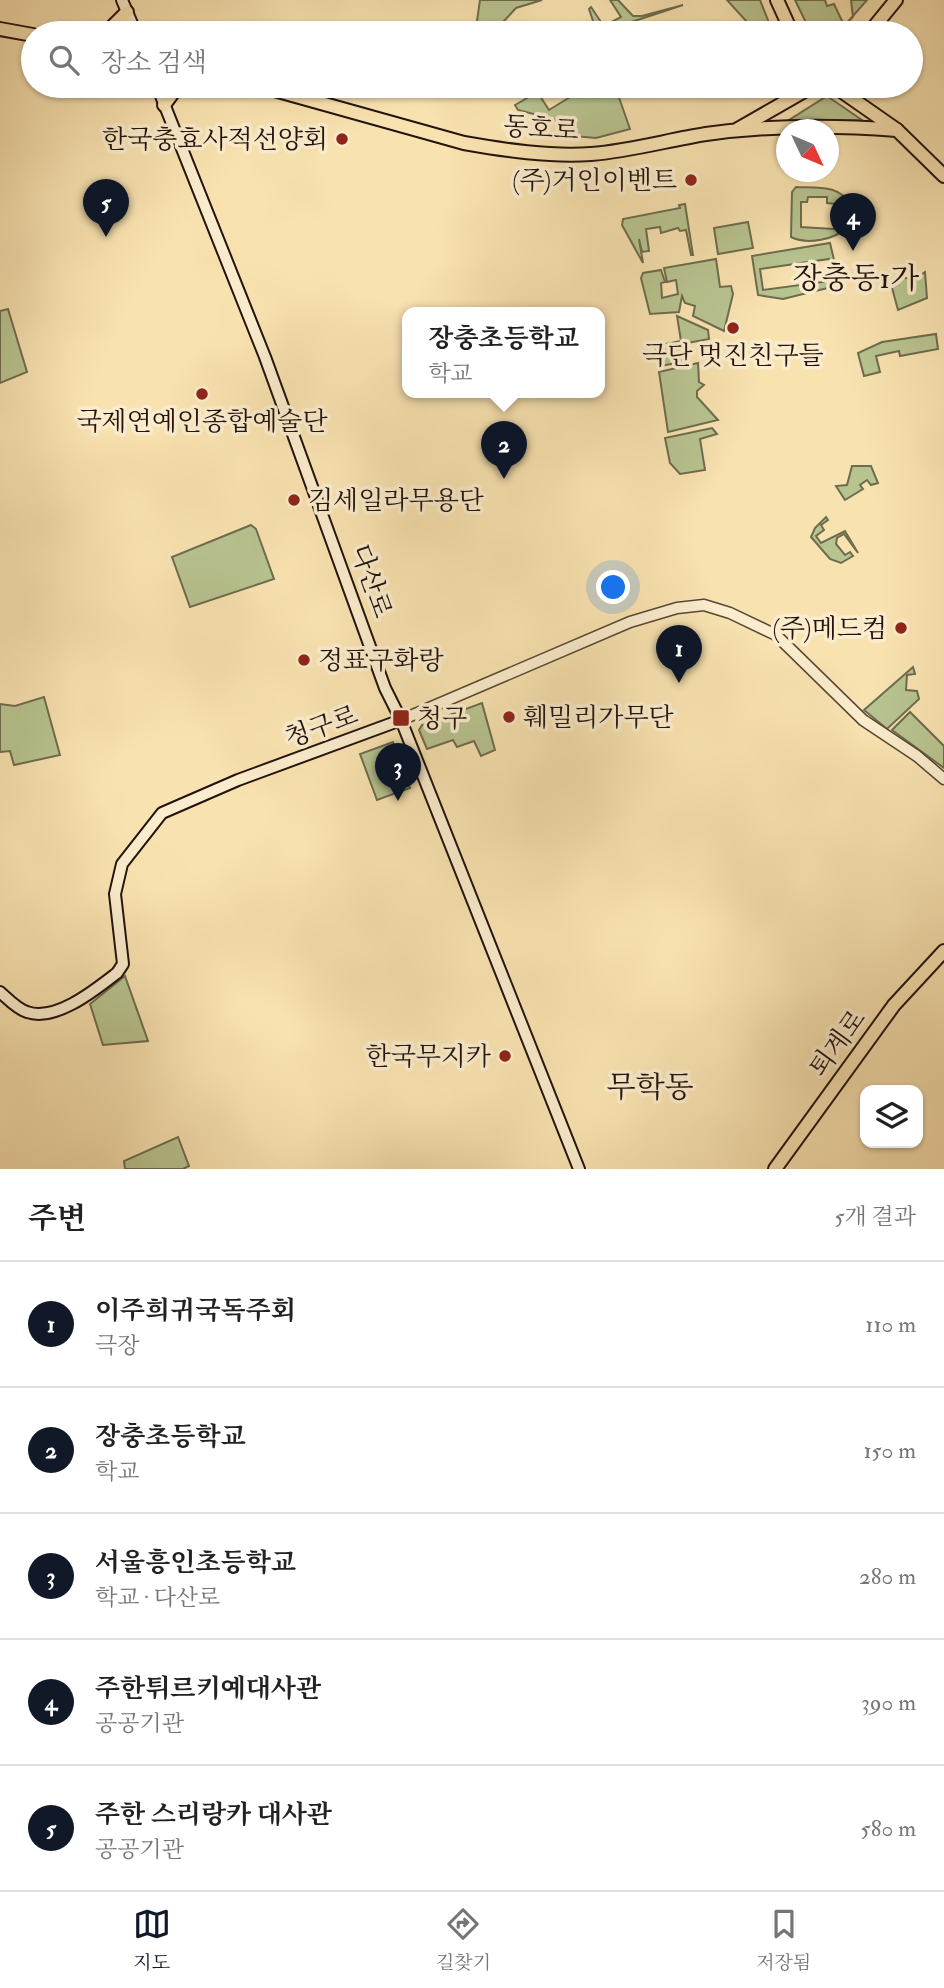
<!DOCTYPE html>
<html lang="ko">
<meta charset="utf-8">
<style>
body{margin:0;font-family:"IM FELL Double Pica","Noto Serif KR",serif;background:#f6f6f6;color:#222}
.controls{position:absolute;right:21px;bottom:21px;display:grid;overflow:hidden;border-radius:14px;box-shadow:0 2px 5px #0004}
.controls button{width:63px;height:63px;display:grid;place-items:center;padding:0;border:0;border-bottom:2px solid #e0e0e0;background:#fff;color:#222;font:35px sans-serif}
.compass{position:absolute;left:776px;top:119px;width:63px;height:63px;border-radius:50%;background:#fff;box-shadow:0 2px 5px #0004;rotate:134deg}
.you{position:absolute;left:614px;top:588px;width:24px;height:24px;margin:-18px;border:5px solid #fff;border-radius:50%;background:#1a73e8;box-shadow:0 0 0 10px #1a73e833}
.badge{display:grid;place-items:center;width:46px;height:46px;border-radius:50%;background:#111827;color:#fff;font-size:23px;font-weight:700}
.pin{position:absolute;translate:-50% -58px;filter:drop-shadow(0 2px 4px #0008)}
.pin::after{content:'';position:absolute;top:37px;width:24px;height:21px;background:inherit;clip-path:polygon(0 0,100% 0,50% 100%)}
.popup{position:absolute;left:402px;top:307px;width:203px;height:91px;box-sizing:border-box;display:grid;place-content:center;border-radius:14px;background:#fff;filter:drop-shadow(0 2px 5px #0005);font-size:23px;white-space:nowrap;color:#767676}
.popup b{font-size:26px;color:#222}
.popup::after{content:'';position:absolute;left:50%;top:100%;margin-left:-14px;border:14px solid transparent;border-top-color:#fff}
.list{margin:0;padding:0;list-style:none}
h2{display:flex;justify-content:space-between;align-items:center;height:91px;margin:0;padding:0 28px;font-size:30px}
h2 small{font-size:23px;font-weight:400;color:#767676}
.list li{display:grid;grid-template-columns:46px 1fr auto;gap:21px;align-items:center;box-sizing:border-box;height:126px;padding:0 28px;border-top:2px solid #e0e0e0}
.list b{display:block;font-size:26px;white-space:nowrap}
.list p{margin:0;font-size:23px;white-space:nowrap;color:#767676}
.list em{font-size:23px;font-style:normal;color:#767676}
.icon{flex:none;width:38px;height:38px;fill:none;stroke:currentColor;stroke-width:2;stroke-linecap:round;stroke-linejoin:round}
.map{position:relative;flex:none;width:944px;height:1169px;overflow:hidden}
.search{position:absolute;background:#fff;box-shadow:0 2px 5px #0004;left:21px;right:21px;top:21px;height:77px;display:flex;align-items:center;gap:18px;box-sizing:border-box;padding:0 24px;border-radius:38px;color:#767676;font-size:26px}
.sheet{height:721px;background:#fff}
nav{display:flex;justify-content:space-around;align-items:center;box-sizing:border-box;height:98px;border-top:2px solid #e0e0e0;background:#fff;font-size:19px;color:#767676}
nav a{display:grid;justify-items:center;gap:4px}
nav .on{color:#111827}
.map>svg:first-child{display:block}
</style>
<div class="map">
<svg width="944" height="1169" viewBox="0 0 944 1169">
<rect width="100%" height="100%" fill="#f8e2b0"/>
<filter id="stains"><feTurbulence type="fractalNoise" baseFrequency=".00286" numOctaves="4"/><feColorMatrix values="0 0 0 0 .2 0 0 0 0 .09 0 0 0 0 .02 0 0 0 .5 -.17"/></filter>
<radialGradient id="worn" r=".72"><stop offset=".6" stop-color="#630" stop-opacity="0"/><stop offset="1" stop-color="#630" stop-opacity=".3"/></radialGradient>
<g fill="#b8c490" stroke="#6e6c4e" stroke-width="2" fill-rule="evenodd">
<path d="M480,0h62l-26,8 -23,25h-14l-2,-12z"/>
<path d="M610,0h8l15,16h9l41,-11 -79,26 -11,-10 -4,-12 2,-2 10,15 7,2 13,-7z"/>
<path d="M727,0h33l13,33h-16z"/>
<path d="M795,0h30l2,6 7,-2 9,19 -4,8 14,-14 -2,-17h16l-29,33h-27z"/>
<path d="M548,86l-10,7 11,17 39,-24h27l15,43 -34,9 -22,-2 -14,-15 -42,-11 -3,-5z"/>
<path d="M827,96l35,24 -76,2z"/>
<path d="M796,187c20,1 45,-3 55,19l-3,20c-12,14 -41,19 -57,11l1,-45zM808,197h19v6l9,1 -2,25 -33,-2v-25h6z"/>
<path d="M685,204l8,51h-2l-5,-25 -6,1 -2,-3 -17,5 -1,-6 -14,2 3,22 -7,1 -3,-13 4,24 -21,-38 1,-6 57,-11 -1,-3z"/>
<path d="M748,222l5,26 -35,6 -4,-26z"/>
<path d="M830,243l10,42 -57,14 -25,-4 -6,-39zM829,259l2,22 -68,9 -3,-21z"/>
<path d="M716,259l4,28 11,-1 2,8 -9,37 -31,-15 2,-10 -10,-3 -3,-7 -3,16 -29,2 -9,-36 2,-5 18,-3 4,12 -4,1 1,15 16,-4 -2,-14 -9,2 -3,-14z"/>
<path d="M925,272l2,26 -29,12 -7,-26 8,-8 14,4z"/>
<path d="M8,309l19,63 -27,11v-72z"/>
<path d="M677,316l31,14 1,9 -27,5 2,18 -25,4 -4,-20 26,-5z"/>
<path d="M936,334l2,15 -38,7 -1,-5 -23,5 4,16 -16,4 -6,-23 24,-11z"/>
<path d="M698,363l1,19 5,3 -7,6v6l21,23 -50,12 -9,-60z"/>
<path d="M712,428l5,6 -17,5 5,31 -25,4 -10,-11 -5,-25z"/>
<path d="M852,466h19l7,17 -7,2 -4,-5 -7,5 3,4 -18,11 -9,-14 11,-1z"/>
<path d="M826,517l2,3 -7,5 3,5 -8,6 5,7 24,-12 13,22 -14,-19 -7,4 -1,6 9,11 5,-3 3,4 -12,7 -11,-4 -19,-22 4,-9z"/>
<path d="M251,525l5,4 18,50 -84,28 -18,-50z"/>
<path d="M913,667l2,7 -8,1 -1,15 11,1 2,8 -32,30 -23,-19z"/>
<path d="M44,697l16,58 -46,10 -4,-14 -10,1v-48l15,2z"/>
<path d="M482,703l13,47 -14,6 -7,-15 -17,6 -4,-7 -26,9 -8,-19 3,-5z"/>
<path d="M910,712l34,34v22l-52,-38z"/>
<path d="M393,742l17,46 -33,12 -17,-46z"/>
<path d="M125,976l23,65 -45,4 -13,-41z"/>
<path d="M178,1137l11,29 -6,3h-58l-1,-8z"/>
</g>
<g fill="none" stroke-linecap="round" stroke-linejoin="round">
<g stroke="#584736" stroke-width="13">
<path id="tertiary" d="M401,720l229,-98 47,-14 27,-3 26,8 46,22 87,85 54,36 27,23"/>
</g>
<g stroke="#23130d" stroke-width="14">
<g id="secondary">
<path d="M122,0l14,33"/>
<path d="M157,86l108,271 120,331 16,32 178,449"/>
<path d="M0,992c8,7 17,17 27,20 29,10 68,-22 90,-39l6,-9 -8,-70 7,-30 40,-51 76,-33 163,-60"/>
</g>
</g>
<g stroke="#23130d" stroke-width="16">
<g id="primary">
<path d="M777,0l15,33"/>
<path d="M0,29l33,6"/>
<path d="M106,33l21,-21"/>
<path d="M869,33l27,-33"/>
<path d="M260,86l204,57c40,7 86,14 127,11 39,-3 77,-14 115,-20 64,-9 127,-9 191,-4"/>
<path d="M834,86l63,44 47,46"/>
<path d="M164,105l14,-19"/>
<path d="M738,129l75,-43"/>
<path d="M775,1169l119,-164 50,-54"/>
</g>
</g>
<use href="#tertiary" stroke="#faeccc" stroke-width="10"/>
<use href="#secondary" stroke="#faeccc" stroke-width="10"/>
<use href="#primary" stroke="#f8e2b0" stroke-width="12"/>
</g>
<g fill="#8f2418" stroke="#faeccc" stroke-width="2.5">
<circle cx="342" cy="139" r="7"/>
<circle cx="691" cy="180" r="7"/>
<circle cx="733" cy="328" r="7"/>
<circle cx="202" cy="394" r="7"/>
<circle cx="294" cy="500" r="7"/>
<circle cx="901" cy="628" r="7"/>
<circle cx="304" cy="660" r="7"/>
<circle cx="509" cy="717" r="7"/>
<rect x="392" y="709" width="18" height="18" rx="3.5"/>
<circle cx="505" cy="1056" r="7"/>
</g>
<g text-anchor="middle" stroke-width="7" stroke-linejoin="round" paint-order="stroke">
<g font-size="26" fill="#23130d" stroke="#faeccc">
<text transform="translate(541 128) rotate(4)" y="9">동호로</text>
<text transform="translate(372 581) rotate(71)" y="9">다산로</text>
<text transform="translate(321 726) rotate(-20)" y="9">청구로</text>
<text transform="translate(837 1043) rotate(-54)" y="9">퇴계로</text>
</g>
<g font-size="26" fill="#23130d" stroke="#faeccc" text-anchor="end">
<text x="328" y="148">한국충효사적선양회</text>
<text x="677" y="189">(주)거인이벤트</text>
<text x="733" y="364" text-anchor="middle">극단 멋진친구들</text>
<text x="202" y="430" text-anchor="middle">국제연예인종합예술단</text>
<text x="308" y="509" text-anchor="start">김세일라무용단</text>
<text x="887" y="637">(주)메드컴</text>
<text x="318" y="669" text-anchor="start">정표구화랑</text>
<text x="523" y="726" text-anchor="start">훼밀리가무단</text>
<text x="417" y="727" text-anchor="start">청구</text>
<text x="491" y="1065">한국무지카</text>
</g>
<g font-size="30" fill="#23130d" stroke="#faeccc">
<text x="856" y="288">장충동1가</text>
<text x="650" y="1097">무학동</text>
</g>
</g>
<rect width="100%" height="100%" filter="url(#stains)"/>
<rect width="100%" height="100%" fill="url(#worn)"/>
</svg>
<div class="controls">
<button><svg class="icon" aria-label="layers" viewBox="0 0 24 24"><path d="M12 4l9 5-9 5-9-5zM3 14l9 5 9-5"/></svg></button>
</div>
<svg class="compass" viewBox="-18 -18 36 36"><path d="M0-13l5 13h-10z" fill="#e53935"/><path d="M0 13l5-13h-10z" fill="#767676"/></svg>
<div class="you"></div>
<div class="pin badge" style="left:679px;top:683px">1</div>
<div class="pin badge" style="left:504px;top:479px">2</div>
<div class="popup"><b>장충초등학교</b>학교</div>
<div class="pin badge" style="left:398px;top:801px">3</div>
<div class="pin badge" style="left:853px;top:251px">4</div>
<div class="pin badge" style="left:106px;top:237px">5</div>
<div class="search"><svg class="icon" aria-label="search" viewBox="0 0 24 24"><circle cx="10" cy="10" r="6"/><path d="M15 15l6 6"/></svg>장소 검색</div>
</div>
<section class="sheet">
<h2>주변<small>5개 결과</small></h2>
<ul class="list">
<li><span class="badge">1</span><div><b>이주희귀국독주회</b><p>극장</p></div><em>110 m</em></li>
<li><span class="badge">2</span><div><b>장충초등학교</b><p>학교</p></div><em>150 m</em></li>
<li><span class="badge">3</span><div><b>서울흥인초등학교</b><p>학교 · 다산로</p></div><em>280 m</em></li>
<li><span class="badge">4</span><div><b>주한튀르키예대사관</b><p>공공기관</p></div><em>390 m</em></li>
<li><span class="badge">5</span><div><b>주한 스리랑카 대사관</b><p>공공기관</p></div><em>580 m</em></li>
</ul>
</section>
<nav>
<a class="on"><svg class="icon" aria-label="map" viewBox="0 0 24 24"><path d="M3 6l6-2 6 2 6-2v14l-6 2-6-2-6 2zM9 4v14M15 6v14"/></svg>지도</a>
<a><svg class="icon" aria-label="directions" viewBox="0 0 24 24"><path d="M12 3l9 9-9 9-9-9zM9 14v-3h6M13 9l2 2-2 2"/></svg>길찾기</a>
<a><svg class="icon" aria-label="saved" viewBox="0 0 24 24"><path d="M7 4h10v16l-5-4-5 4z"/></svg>저장됨</a>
</nav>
